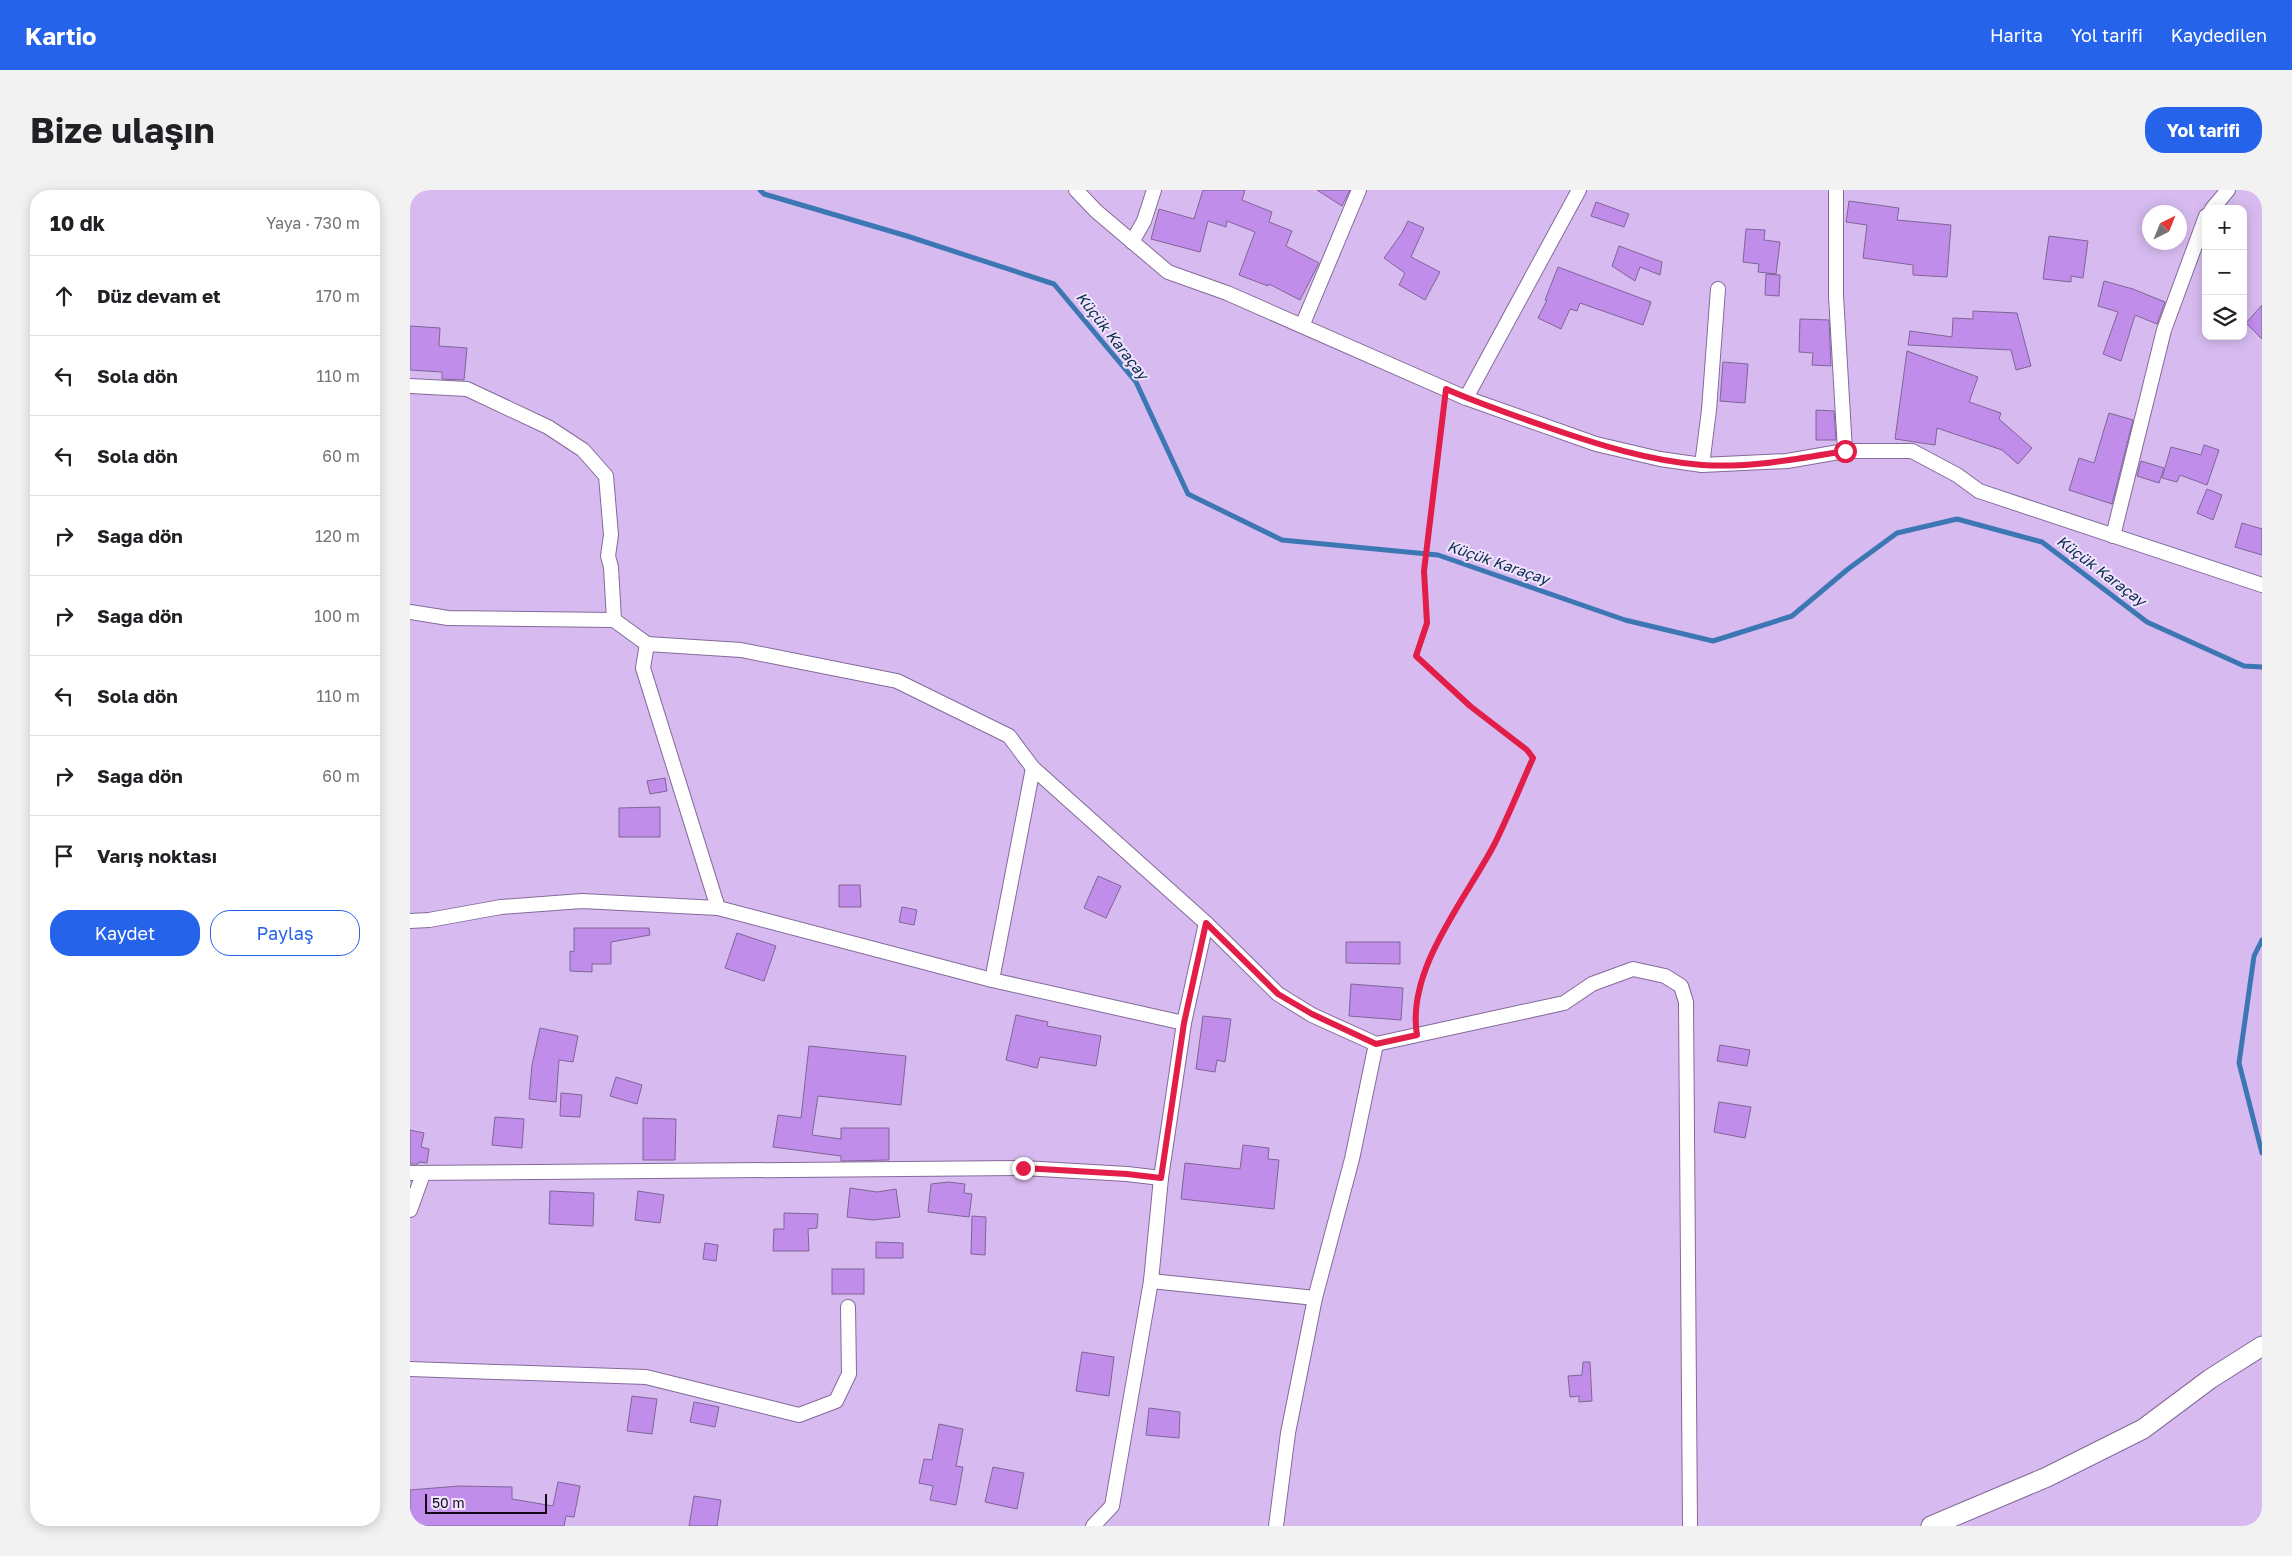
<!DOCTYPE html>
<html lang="tr">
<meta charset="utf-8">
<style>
body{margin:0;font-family:"Golos Text",sans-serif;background:#f2f2f2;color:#202124}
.controls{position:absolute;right:15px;top:15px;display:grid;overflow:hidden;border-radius:10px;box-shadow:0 2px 12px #0003}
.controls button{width:45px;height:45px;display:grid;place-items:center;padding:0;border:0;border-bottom:1px solid #e0e0e0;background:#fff;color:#202124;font:25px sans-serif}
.compass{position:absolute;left:1732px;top:15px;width:45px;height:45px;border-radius:50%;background:#fff;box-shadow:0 2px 12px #0003;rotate:43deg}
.scale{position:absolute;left:15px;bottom:12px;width:122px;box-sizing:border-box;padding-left:5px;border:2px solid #13091b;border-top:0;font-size:14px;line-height:18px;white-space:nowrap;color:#13091b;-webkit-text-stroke:4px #f1e3fe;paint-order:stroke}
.stop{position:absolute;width:15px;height:15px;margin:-11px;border:4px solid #e11d48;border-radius:50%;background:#fff}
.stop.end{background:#e11d48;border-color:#fff;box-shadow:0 1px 5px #0008}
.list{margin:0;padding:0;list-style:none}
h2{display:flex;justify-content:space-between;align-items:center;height:65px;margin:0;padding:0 20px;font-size:21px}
h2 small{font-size:16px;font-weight:400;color:#757577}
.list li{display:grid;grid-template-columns:32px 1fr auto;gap:15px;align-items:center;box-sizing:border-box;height:80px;padding:0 20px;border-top:1px solid #e0e0e0}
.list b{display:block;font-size:19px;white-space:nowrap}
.list em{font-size:16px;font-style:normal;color:#757577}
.actions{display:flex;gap:10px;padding:15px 20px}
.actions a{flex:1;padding:11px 0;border:1px solid #2563eb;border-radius:20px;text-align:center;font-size:18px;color:#2563eb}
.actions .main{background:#2563eb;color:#fff}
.icon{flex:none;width:28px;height:28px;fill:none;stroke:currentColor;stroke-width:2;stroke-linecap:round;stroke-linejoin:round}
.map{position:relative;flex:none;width:1852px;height:1336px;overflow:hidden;border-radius:20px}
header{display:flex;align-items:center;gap:30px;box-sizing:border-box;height:70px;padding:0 25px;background:#2563eb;color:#fff}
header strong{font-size:24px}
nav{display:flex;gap:28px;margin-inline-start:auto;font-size:18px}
.intro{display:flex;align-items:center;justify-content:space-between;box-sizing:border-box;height:120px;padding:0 30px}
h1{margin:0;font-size:35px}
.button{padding:12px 22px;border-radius:20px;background:#2563eb;color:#fff;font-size:18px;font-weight:700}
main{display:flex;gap:30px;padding:0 30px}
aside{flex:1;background:#fff;border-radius:20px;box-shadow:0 2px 12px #0003}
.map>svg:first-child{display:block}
</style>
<header>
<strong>Kartio</strong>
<nav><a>Harita</a><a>Yol tarifi</a><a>Kaydedilen</a></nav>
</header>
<div class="intro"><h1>Bize ulaşın</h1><a class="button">Yol tarifi</a></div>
<main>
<aside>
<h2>10 dk<small>Yaya · 730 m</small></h2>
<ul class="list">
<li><svg class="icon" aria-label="ahead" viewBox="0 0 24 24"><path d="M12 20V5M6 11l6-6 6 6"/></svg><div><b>Düz devam et</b></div><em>170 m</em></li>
<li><svg class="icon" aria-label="left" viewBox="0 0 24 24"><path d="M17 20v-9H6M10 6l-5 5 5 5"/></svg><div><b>Sola dön</b></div><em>110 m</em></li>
<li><svg class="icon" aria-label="left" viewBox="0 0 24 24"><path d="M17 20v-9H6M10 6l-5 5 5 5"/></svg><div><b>Sola dön</b></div><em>60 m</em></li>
<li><svg class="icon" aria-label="right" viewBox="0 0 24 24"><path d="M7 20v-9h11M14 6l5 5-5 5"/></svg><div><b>Sağa dön</b></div><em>120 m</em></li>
<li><svg class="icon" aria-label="right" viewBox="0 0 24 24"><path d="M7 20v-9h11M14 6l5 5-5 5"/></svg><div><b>Sağa dön</b></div><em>100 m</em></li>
<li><svg class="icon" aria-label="left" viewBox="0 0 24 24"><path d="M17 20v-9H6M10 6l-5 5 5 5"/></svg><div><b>Sola dön</b></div><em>110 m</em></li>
<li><svg class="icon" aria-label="right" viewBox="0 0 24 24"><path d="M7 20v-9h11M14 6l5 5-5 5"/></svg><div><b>Sağa dön</b></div><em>60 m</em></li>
<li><svg class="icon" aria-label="arrive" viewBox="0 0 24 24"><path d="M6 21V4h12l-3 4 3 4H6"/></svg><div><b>Varış noktası</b></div></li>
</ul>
<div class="actions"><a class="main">Kaydet</a><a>Paylaş</a></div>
</aside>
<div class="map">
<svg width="1852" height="1336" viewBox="0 0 1852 1336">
<rect width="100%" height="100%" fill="#d7bbf0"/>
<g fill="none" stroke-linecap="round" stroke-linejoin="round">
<g stroke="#3d77b3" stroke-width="5">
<path d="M350,0l4,4 143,42 147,48 82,98 52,112 94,46 156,15 187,65 88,21 79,-25 56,-47 49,-36 60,-14 85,23 105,80 97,44 18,1"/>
<path d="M1852,750l-8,16 -15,107 23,90"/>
</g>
</g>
<g fill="#c18deb" stroke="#7f6596">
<path d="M793,0h42l-3,10 30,12 -3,10 23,9 -6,15 33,17 -19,37 -31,-16 -1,2 -29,-11 16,-43 -28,-11 -1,6 -18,-6 -8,31 -49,-13 8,-30 35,10z"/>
<path d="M907,0h33l-8,16z"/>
<path d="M1439,11l50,7 -2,12 54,5 -4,52 -34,-2v-10l-50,-7 4,-33 -21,-3z"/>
<path d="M1186,12l33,12 -5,13 -33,-11z"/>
<path d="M998,31l16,7 -13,29 29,15 -15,28 -26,-15 6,-12 -21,-15 18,-25z"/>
<path d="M1336,39l19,1 -1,10 16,2 -4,32 -18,-2 1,-8 -16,-2z"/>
<path d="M1639,46l39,5 -5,37 -12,-2v6l-28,-3z"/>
<path d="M1209,56l43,16 -2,13 -20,-8 -5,14 -23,-15z"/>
<path d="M1148,77l93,35 -8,23 -63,-22 -3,8 -7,-2 -9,20 -23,-11 9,-18h-2z"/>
<path d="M1356,84l14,1 -1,21 -14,-1z"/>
<path d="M1694,91l29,8 32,13 -8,22 -22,-9 -14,46 -18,-7 15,-42 -20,-6z"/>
<path d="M1852,115v34l-16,-16z"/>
<path d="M1563,121l44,2 14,53 -15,4 -5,-20 -103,-5 2,-14 42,6 1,-19 20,1z"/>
<path d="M1390,129l29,1 2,46 -19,-1 1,-12 -14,-1z"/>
<path d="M0,136l30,2 -1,18 28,2 -3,32 -22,-1v-7l-32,-2z"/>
<path d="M1497,161l71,26 -9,25 32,11 -2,6 33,29 -14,16 -16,-14 -65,-22 -2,17 -40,-6z"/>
<path d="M1313,172l25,2 -3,39 -25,-2z"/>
<path d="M1406,220l18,1 2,29h-20z"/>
<path d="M1699,223l24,7 -21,84 -43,-14 10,-32 15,5z"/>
<path d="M1794,255l15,5 -12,35 -27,-10 -3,7 -15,-4 9,-31 30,8z"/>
<path d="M1731,271l23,7 -5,15 -22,-7z"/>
<path d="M1797,299l15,6 -9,25 -16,-7z"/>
<path d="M1832,333l20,6v26l-27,-8z"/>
<path d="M255,588l2,13 -17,3 -3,-13z"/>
<path d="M250,617v30h-41v-29z"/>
<path d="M688,686l23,10 -15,32 -22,-10z"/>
<path d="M429,695h21l1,22h-22z"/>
<path d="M492,717l15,3 -3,15 -15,-3z"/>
<path d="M164,738h75l1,7 -39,7v22h-19v8l-22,-1v-20l4,1z"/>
<path d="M327,743l39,13 -12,35 -39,-13z"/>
<path d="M936,752h54v22l-54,-1z"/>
<path d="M941,794l52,4 -2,32 -52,-4z"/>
<path d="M606,825l32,7 -1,4 54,10 -5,30 -56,-9 -3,11 -31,-8z"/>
<path d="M793,826l28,3 -6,43 -8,-2 -2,12 -19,-3z"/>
<path d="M130,838l38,8 -5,26 -14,-2 -3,42 -27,-3 3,-34z"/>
<path d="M1310,855l30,5 -3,16 -30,-5z"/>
<path d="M399,856l97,10 -5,49 -83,-9 -6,39 29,4v-11h48v32l-48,1v-5l-68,-9 5,-32 23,3z"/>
<path d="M206,887l26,8 -5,19 -27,-8z"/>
<path d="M151,903l21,2 -2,22 -20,-1z"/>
<path d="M1309,912l32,5 -6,31 -31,-6z"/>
<path d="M85,927l29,2 -2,29 -30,-3z"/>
<path d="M233,928l33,1 -1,41h-32z"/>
<path d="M0,940l14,3 -3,14 8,2 -2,14 -8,-1 -1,2h-8z"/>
<path d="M833,955l26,3 -1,11 11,1 -5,49 -93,-10 4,-36 55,6z"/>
<path d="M539,992l16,2 -1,9 8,1 -3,23 -41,-5 3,-28z"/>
<path d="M440,998l27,4 19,-3 4,28 -27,3 -26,-3z"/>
<path d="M140,1001l44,2 -1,33 -44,-2z"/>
<path d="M228,1001l26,4 -4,28 -25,-3z"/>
<path d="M374,1023l34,1 -1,14 -9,1 1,22h-36l1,-22h10z"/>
<path d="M562,1026l14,1 -1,38 -14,-1z"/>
<path d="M466,1052l27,1v15h-27z"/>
<path d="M295,1053l13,2 -2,16 -13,-2z"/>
<rect x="422" y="1079" width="32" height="25"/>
<path d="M672,1162l32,5 -5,39 -33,-5z"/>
<path d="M1173,1172h7l2,39 -13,1v-6l-9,1 -2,-21 14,-1z"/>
<path d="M222,1206l25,3 -5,35 -25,-3z"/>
<path d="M284,1212l25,5 -4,20 -25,-5z"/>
<path d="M739,1218l31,4 -1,26 -33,-3z"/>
<path d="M529,1234l24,5 -7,37 7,1 -7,38 -26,-5 3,-14 -14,-3 5,-24 8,1z"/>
<path d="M583,1277l31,6 -7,36 -32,-7z"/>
<path d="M148,1292l22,4 -6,31 -8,-1 -2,10h-154v-36l49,-4 53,1v12l41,7z"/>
<path d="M284,1306l27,4 -4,26h-28z"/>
</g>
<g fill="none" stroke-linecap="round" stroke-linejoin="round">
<g stroke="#846a9b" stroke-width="16">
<g id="street">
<path d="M666,0l20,21 72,61 59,21 239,105 130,46 64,15 42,6 85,-4 58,-10h67l45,24 22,16 283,94"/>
<path d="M1426,0v106l9,155"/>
<path d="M1802,19l16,-19"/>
<path d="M722,52l12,-21 10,-31"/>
<path d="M892,136l57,-136"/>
<path d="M0,196l57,3 81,38 35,23 23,26 5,59 -3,21 3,11 3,53"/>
<path d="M1056,208l113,-208"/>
<path d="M1292,275l7,-55 9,-121"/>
<path d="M1703,346l51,-206 42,-114"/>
<path d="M0,422l38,6 166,2 33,24"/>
<path d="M308,718l-75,-240 4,-24 94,6 156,31 112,55 24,32 173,155 -22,100 -23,155 -10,103 -39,225 -19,20"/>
<path d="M0,731l19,-1 72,-13 81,-6 136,7 274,72 192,43"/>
<path d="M796,733l72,71 34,21 64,29 188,-41 28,-19 41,-15 32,7 16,10 5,16 4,524"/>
<path d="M582,790l41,-212"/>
<path d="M0,983l613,-5 104,6 34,4"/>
<path d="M0,1020l13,-36"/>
<path d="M741,1091l164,17"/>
<path d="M0,1179l236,8 153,38 37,-14 13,-27 -1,-67"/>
<path d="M866,1336l12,-93 27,-135 37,-139 24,-115"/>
</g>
</g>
<g stroke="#846a9b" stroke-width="21">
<path id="secondary" d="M1521,1336l116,-49 96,-48 67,-50 52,-33"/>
</g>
<path stroke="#6f5d80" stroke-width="3" stroke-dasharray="4 2.5" stroke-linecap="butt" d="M1005,832l-1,-4 13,-56 67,-116 39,-88 -6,-8 -57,-44 -54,-50 11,-33 -2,-52 20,-168"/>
<use href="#street" stroke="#fff" stroke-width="14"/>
<use href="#secondary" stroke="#fff" stroke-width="19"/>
</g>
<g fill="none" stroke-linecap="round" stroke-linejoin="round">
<path stroke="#e11d48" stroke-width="6" d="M613,978l104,6 34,4 23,-155 22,-100 72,71 34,20 64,30 41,-9c-11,-65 48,-135 77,-190 14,-28 26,-58 39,-87l-6,-8 -57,-44 -54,-50 11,-33 -3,-52 22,-182c34,15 69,27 104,39 49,17 100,33 152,37 48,3 96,-6 143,-14"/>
</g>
<g text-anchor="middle" stroke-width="4" stroke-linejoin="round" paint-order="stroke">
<g font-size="15" font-style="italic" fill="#082d4b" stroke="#f1e3fe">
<text transform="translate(702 146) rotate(52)" y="5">Küçük Karaçay</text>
<text transform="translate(1088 373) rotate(19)" y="5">Küçük Karaçay</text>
<text transform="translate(1691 381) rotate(37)" y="5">Küçük Karaçay</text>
</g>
</g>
</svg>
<div class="controls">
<button>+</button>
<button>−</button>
<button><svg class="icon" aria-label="layers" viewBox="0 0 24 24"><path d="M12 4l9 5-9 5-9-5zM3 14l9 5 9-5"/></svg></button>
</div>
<svg class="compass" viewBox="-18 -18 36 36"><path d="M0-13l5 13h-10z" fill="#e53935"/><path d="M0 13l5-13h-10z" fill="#757577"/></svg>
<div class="scale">50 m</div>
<div class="stop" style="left:1435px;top:261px"></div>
<div class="stop end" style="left:613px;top:978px"></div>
</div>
</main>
